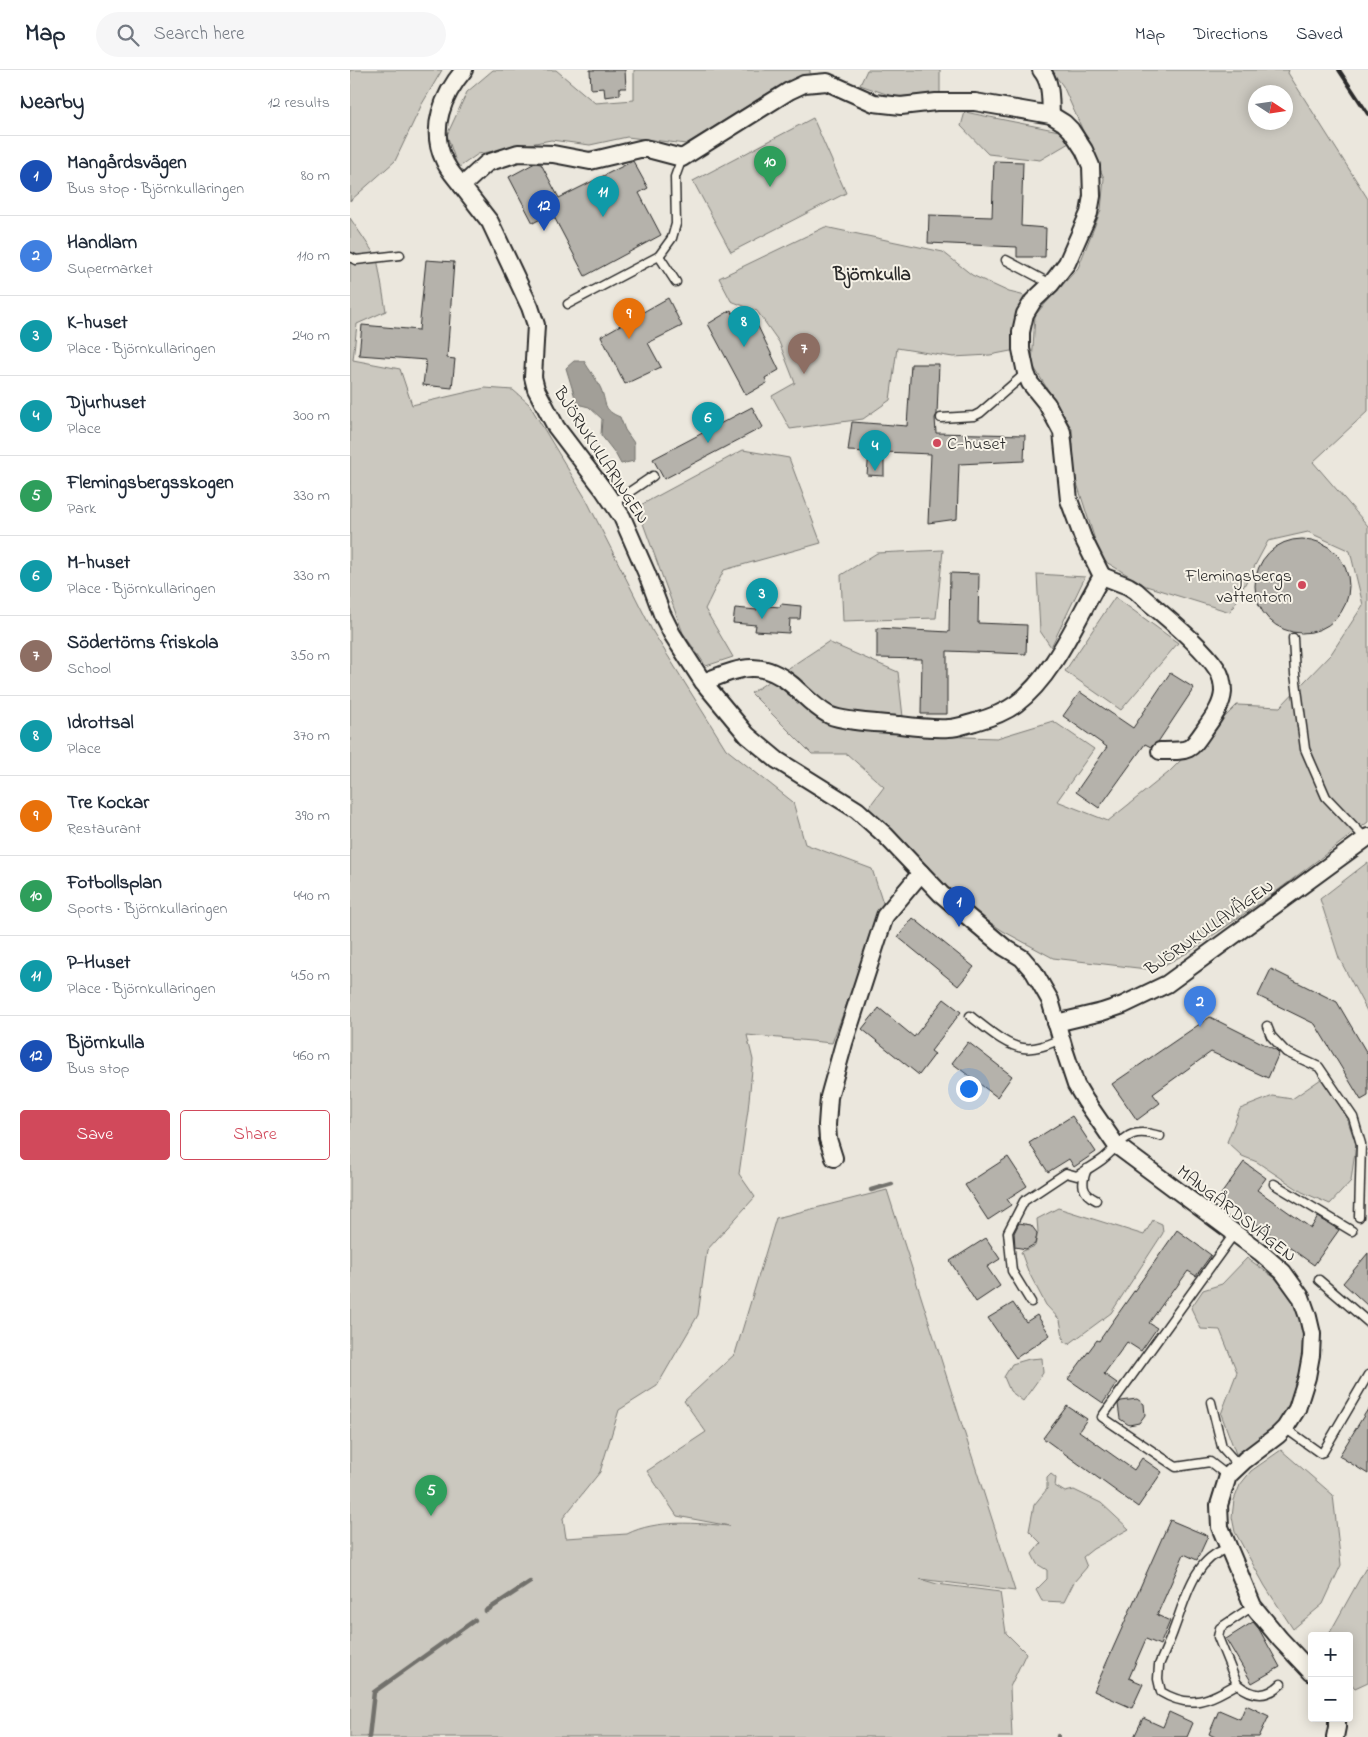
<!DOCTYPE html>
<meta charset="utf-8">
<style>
body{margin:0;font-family:"Indie Flower",sans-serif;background:#f6f6f7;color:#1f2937}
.controls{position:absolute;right:15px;bottom:15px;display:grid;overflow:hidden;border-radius:5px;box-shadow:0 2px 12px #0003}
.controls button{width:45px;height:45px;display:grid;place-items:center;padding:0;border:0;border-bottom:1px solid #e0e1e3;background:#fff;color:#1f2937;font:25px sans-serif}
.compass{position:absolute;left:898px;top:15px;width:45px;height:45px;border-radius:50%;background:#fff;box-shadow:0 2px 12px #0003;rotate:102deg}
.you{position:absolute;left:618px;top:1018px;width:18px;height:18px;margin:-12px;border:4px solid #fff;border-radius:50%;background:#1a73e8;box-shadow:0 0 0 8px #1a73e833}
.badge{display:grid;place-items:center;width:32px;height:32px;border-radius:50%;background:#d1495b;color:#fff;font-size:16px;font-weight:700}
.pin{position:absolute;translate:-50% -41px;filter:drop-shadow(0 1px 2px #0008)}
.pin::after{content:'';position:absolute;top:26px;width:18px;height:15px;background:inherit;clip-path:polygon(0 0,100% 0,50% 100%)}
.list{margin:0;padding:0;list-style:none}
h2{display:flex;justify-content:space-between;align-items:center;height:65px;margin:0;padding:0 20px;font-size:21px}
h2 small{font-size:16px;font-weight:400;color:#747a83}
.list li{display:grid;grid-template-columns:32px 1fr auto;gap:15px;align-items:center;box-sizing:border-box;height:80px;padding:0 20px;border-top:1px solid #e0e1e3}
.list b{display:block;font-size:19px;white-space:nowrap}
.list p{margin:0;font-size:16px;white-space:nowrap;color:#747a83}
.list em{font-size:16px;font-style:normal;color:#747a83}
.actions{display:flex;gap:10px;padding:15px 20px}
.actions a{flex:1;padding:11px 0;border:1px solid #d1495b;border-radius:5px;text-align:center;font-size:18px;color:#d1495b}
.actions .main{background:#d1495b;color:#fff}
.icon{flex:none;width:28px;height:28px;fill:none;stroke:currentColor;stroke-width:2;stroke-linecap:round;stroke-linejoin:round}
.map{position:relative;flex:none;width:1018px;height:1667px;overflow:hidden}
header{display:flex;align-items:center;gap:30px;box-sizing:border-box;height:70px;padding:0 25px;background:#fff;border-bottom:1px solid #e0e1e3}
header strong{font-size:24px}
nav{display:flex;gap:28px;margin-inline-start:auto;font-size:18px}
.search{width:350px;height:45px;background:#f6f6f7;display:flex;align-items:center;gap:12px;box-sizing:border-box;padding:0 18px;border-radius:28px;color:#747a83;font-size:19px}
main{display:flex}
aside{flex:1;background:#fff}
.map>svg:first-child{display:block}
</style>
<header>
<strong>Map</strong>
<div class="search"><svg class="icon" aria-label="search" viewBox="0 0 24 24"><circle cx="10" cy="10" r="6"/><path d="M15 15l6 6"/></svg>Search here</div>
<nav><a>Map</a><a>Directions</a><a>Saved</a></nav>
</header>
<main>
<aside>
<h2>Nearby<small>12 results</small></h2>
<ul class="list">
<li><span class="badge" style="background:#1a4fb4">1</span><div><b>Mangårdsvägen</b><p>Bus stop · Björnkullaringen</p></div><em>80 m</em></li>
<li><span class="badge" style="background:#3f7fe0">2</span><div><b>Handlarn</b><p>Supermarket</p></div><em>110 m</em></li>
<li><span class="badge" style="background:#0f9aa8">3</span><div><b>K-huset</b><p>Place · Björnkullaringen</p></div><em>240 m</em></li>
<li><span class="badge" style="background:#0f9aa8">4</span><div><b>Djurhuset</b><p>Place</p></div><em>300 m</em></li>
<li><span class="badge" style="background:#2e9e5b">5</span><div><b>Flemingsbergsskogen</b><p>Park</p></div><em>330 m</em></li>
<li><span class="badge" style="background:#0f9aa8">6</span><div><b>M-huset</b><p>Place · Björnkullaringen</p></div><em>330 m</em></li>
<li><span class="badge" style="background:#8d6e63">7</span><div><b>Södertörns friskola</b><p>School</p></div><em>350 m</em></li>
<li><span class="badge" style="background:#0f9aa8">8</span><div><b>Idrottsal</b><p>Place</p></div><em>370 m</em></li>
<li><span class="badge" style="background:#e8710a">9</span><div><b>Tre Kockar</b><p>Restaurant</p></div><em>390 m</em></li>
<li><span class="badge" style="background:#2e9e5b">10</span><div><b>Fotbollsplan</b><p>Sports · Björnkullaringen</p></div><em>440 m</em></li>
<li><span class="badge" style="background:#0f9aa8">11</span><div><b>P-Huset</b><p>Place · Björnkullaringen</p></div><em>450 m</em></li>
<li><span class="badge" style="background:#1a4fb4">12</span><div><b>Björnkulla</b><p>Bus stop</p></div><em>460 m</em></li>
</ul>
<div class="actions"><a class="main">Save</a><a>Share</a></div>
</aside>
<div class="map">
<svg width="1018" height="1667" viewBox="0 0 1018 1667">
<rect width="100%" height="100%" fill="#ebe7dd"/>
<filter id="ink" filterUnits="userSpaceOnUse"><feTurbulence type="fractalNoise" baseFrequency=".02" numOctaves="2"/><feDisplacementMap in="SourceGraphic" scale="10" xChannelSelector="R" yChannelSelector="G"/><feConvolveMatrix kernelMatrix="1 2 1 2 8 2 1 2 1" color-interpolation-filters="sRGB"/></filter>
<g filter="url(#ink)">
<g fill="#cbc8bf" stroke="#7b7a75" fill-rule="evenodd">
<path d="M0,0h92l-20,34 -27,57 -45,40z"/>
<path d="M143,0h63l39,33 39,-3v-30h176v6l-34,12 -90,56 -59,-7 -37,8 -39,-5 -73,14 -20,14 -11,-33 20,-43z"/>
<path d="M517,0h73v23l-45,4 -35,-12z"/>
<path d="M701,0h238l-1,3 80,126v212l-55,51 55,64v296l-95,72 -84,58 -34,18 -102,-12 -50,-27 -51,-34 -86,-86 18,-24 -37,-33h-35l-61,-61 77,-51 70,30 7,63 92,3 56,-17 41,28 -37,52 51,20 60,-48 69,-68 43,2 51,-53 32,-49 -13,-54 -42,-19 -40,9 -38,71 -84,-26 -45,-27 -26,-82 -3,-48 -40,-65 3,-49 43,-47 23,-58 3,-32 -41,-92zM906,22h30v30h-30z"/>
<path d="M615,42l94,19 10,12 -29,17 -52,-6 -27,-28z"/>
<path d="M463,48l33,75 -115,59 -38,-71z"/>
<path d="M0,148l27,40 9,53 -29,13 -4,36 47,9 12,36 73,-17 28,2 16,14 57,95 67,133 73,117 67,53 12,42 67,25 12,37 -52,137 -85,-8 6,25 -5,50 -9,64 16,23 -48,53 -9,65 -41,71 -38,24 -19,62 -37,46 3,20 61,-4c30,-15 69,-11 103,-8l-53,-10 -30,-45 59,-39 -22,-31 51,-47 41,-136 111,-28 128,401 -95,-12 17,5 63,8 6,41 20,20 -16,34 2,50h-662z"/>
<path d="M475,157l118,25 29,23 37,17 29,7 -17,50 -31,6 -37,2 -56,-9 -7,52 -27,19 -73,10 -18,-33 23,-13 -16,-41 -22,-31 -26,-10 -12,-23z"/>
<path d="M393,380l46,8 32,85 -97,27 -19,39 28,48 -27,9 -23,-33 -46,-126z"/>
<path d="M593,480l-7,68 -93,3 -2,-46 36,-22z"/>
<path d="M687,504l48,3 -34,70 -11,-16z"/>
<path d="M765,527l63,46 -57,67 -56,-39z"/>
<path d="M1018,792v151l-29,-55 -19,-59z"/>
<path d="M971,1009l24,34 11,31 -5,37 -21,23 -28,-12 -45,-30 -15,-6 -15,-14 13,-33 33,-13 19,3z"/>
<path d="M708,1138l86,27 9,-15 9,4 1,9 -52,80 -42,31 -5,-2 -4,-22 -14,-15 -18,-34 -7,-19 14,-6 3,-14 -1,-13z"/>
<path d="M897,1188l28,20 22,27 7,37 -4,26 -13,44 -22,24 -29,18 -15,-40 16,-42 -17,-42 -19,-1 -10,-21 12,-18 19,-6z"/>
<path d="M692,1288l1,15 -20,28 -13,-10 -6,-14 8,-13 17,-5z"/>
<path d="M931,1380l52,45 8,70 -18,39 -30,25 -28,-43 -30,-54 -3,-15 2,-17 6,-15 11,-14z"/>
<path d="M701,1404l5,4 -1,8 10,6 9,-2 27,13 28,26 -36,20 -10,8 4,10 -13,15 -10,20 -22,-1 -6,-11 11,-11v-9l-10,-6 -5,-10 9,-11 -12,-12 5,-26 13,-16v-11z"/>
<path d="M1018,1494v118l-13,6 -6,-7v-45h-21z"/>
</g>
<path fill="#a29f98" stroke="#72716c" d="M224,291h10c5,9 13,18 17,28 6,14 1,21 19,28l5,13 9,13v18l-13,3 -6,-11 -14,-18 1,-16 -13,-12 -12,-3 -11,-36z"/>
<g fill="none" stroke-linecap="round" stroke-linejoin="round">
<g stroke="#72716c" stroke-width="4.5">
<path d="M521,1120l21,-6"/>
<path d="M136,1541l44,-29"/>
<path d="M19,1667l5,-45 101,-72"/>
<path d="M708,1667v-1"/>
</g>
</g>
<g fill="#b5b2ab" stroke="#2b2b2b">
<path d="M240,0h35l1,18h-6v7l-15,2 -1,-9 -13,1z"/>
<path d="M283,91l15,27 -9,5 22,42 -76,41 -33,-63 -19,10 -24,-46 26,-14 6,1 18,34z"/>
<path d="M644,91l29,1 -2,64 25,2 -1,29h-28v-10l-89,-4 1,-28 63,2z"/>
<path d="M76,190l28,2 -7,96 8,1 -3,29 -29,-3 3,-25 -67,-5 3,-30 57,5z"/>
<path d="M318,228l14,28 -34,17 13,24 -36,17 -24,-48z"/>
<path d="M381,240l8,15 15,-7 25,52 -14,8 2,5 -21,12 -38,-71z"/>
<path d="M561,294h28l-2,50 -2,4 1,15 89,2 -1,26 -65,3 -2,55 -29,4 3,-69 -47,-2v24l-17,-1 2,-23 -21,-1 4,-29 55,4z"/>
<path d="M402,337l11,20 -99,52 -11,-20z"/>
<circle cx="952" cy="516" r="47"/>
<path d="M600,503l29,1 -1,49 49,2 -1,29 -79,-3v63h-26l1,-55 -45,-1v-30l72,4z"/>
<path d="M431,534l20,2 -1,13h-10l-1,14 -34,-2 1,-6 -23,-2 2,-15 22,2v-5l23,2z"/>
<path d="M820,603l24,15 -36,54 -7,5 -6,-3 -46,64 -23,-16 31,-45 -44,-31 17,-24 53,36z"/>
<path d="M563,848l61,49 -16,19 -60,-49z"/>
<path d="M921,899l66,33 31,53v41l-7,4 -46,-76 -57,-28z"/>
<path d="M594,929l17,13 -30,39 4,3 -16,21 -57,-46 17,-21 35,29z"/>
<path d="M860,947l66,33 3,3 -11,25 -57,-26 -58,42 7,9 -23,17 -25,-36z"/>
<path d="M618,972l44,34 -15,21 -45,-34z"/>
<path d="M722,1046l24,36 -22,15 -5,-8 -21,13 -19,-29z"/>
<path d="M658,1087l19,29 -20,13 4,6 -23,15 -23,-35z"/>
<path d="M894,1092l22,16 -9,12 54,38 7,-11 21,13 -25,35 -95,-68z"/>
<path d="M669,1153l12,2 6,8 -2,11 -9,5 -11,-2 -1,-14z"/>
<path d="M827,1160l34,25 -15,21 -8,-5 -13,18 -1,-1 -25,35 8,5 -16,23 -14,-9 -23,32 13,9 -14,20 -35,-24 29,-39 2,1z"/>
<path d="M636,1168l14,21 -13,8 13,19 -24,16 -26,-41z"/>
<path d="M1018,1183v53l-25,-23z"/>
<path d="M663,1233l13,19 11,-7 13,20 -34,23 -28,-40z"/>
<path d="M787,1329l7,5 1,11 -6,8 -10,2 -9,-6 -2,-15 3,-3z"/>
<path d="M717,1336l20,13 -8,12 35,25 20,14 8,-12 20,14 -24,35 -95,-69z"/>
<path d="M1018,1339v65l-29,-18z"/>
<path d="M820,1450l38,16 -11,24 -13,-6 -27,61 13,6 -10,24 -14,-6 -17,39 14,6 -11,24 -38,-17z"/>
<path d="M903,1552l6,7 21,38 -28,16 -26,-44z"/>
<path d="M896,1635l23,11 -10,21h-44l-6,-3 10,-24 21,9z"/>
<path d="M819,1642l24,11 -6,14h-53l9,-19 20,9z"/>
</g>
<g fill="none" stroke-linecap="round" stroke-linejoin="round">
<g stroke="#2b2b2b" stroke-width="11">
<g id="service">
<path d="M309,186l17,26"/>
<path d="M0,187l6,3 44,-5"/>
<path d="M656,190l45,24"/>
<path d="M218,234l91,-48 13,-18 4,-14 -1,-47 7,-19"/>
<path d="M591,348l33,-2 6,-3 46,-40"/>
<path d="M263,433l40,-27"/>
<path d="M943,568l2,36 10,75 21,48 40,42"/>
<path d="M620,946c14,10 35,30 53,32 13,2 26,-4 38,-9"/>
<path d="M917,956l4,10 15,16 33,15 34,50 8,27 -2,73"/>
<path d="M737,1099c-6,14 -6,24 9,31"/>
<path d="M924,1114l78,47"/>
<path d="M969,1210l49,42"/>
<path d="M681,1232l-19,-31 -4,-39 16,-31 42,-28 11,3c9,-6 18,-11 26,-17 22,-18 23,-33 57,-23"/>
<path d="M861,1332l11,45 17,19"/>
<path d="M935,1358l35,25 3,-1 45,-77"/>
<path d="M878,1406l-18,-14 -34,5 -74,-50 132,-183"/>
<path d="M878,1478c-35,12 -42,50 -54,81 -4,12 -10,24 -15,36l-1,14 3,13c30,18 48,8 76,-8l-19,-47 2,-9 33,-22"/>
<path d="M887,1614c15,12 29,15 44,0"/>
</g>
</g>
<g stroke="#2b2b2b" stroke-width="20">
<g id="minor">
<path d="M691,0c11,13 9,29 10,45"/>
<path d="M112,116c-6,-8 -14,-16 -18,-26 -15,-31 -1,-65 20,-90"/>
<path d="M752,506l26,10 8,5c24,22 64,52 81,78 4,6 6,15 6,23 -1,13 -9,24 -16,34 -18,26 -15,25 -47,25"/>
<path d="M353,612c33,-12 56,-25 88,2 12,10 23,23 38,31 15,7 53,8 71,10 16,2 33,4 49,3 9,0 18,-4 26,-6 14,-4 29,-9 41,-18 39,-29 62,-88 86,-128l-19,-38 -14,-38 -7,-68 -15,-28 -17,-21 -4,-10 -5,-24v-17l4,-18 8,-13 18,-17 16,-21 22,-50 3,-17 -1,-30 -7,-16 -13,-20 -7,-7 -13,-8 -76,-13h-39l-35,4 -27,-3 -47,-21 -23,2 -15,7 -107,67 -38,-10 -54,13 -37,-7 -35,-1 -31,10 -25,23 28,36 40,85 6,18 -3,52 3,12 20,38 47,62 19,28 25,57 15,40 10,20 31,48 44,53 30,25 80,50 28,25 56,59 63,53 18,11 12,14 16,28 15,52 11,33 9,15 31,45 144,107 23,20 18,25 7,20 4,17 -1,21 -4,22 -10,32 -12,19 -7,7 -33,25 -17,16 -9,29 1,22 33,79 27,33 32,34"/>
<path d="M706,953l46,-11 21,-7 44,-21 201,-147"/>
<path d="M484,1088l-6,-19 -1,-14 2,-28 15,-54 41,-127 36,-43"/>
<path d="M985,1667l2,-10v-9"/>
</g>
</g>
<use href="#service" stroke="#f7f3e8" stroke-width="8"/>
<use href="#minor" stroke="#f7f3e8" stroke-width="16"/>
<path stroke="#2b2b2b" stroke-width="4" d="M989,0l29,44"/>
</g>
</g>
<g fill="#d1495b" stroke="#f7f3e8" stroke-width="2">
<circle cx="587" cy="373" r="5"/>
<circle cx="952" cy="515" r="5"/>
</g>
<g text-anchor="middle" stroke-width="4" stroke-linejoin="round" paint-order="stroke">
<g font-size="18" fill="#2b2b2b" stroke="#f7f3e8" text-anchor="start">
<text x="597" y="379">C-huset</text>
<text x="942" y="511" text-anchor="end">Flemingsbergs<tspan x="942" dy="21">vattentorn</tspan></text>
</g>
<g font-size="18" fill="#2b2b2b" stroke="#f7f3e8">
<text transform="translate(252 385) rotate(57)" y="6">BJÖRNKULLARINGEN</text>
<text transform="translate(859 857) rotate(-35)" y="6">BJÖRNKULLAVÄGEN</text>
<text transform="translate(887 1143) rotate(38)" y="6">MANGÅRDSVÄGEN</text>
</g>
<g font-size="19" font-weight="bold" fill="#2b2b2b" stroke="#f7f3e8">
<text x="522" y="210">Björnkulla</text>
</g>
</g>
</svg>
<div class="controls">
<button>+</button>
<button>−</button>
</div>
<svg class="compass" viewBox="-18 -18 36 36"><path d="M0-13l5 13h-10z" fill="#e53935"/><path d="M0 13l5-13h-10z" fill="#747a83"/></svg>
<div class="you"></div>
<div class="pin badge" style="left:609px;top:857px;background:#1a4fb4">1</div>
<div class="pin badge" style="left:850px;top:957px;background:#3f7fe0">2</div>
<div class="pin badge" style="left:412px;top:549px;background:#0f9aa8">3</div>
<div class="pin badge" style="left:525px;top:401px;background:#0f9aa8">4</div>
<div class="pin badge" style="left:81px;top:1446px;background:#2e9e5b">5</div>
<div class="pin badge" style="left:358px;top:373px;background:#0f9aa8">6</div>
<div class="pin badge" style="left:454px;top:304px;background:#8d6e63">7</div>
<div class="pin badge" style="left:394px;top:277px;background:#0f9aa8">8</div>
<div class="pin badge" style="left:279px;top:269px;background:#e8710a">9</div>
<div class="pin badge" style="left:420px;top:117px;background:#2e9e5b">10</div>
<div class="pin badge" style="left:253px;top:147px;background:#0f9aa8">11</div>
<div class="pin badge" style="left:194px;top:161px;background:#1a4fb4">12</div>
</div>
</main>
